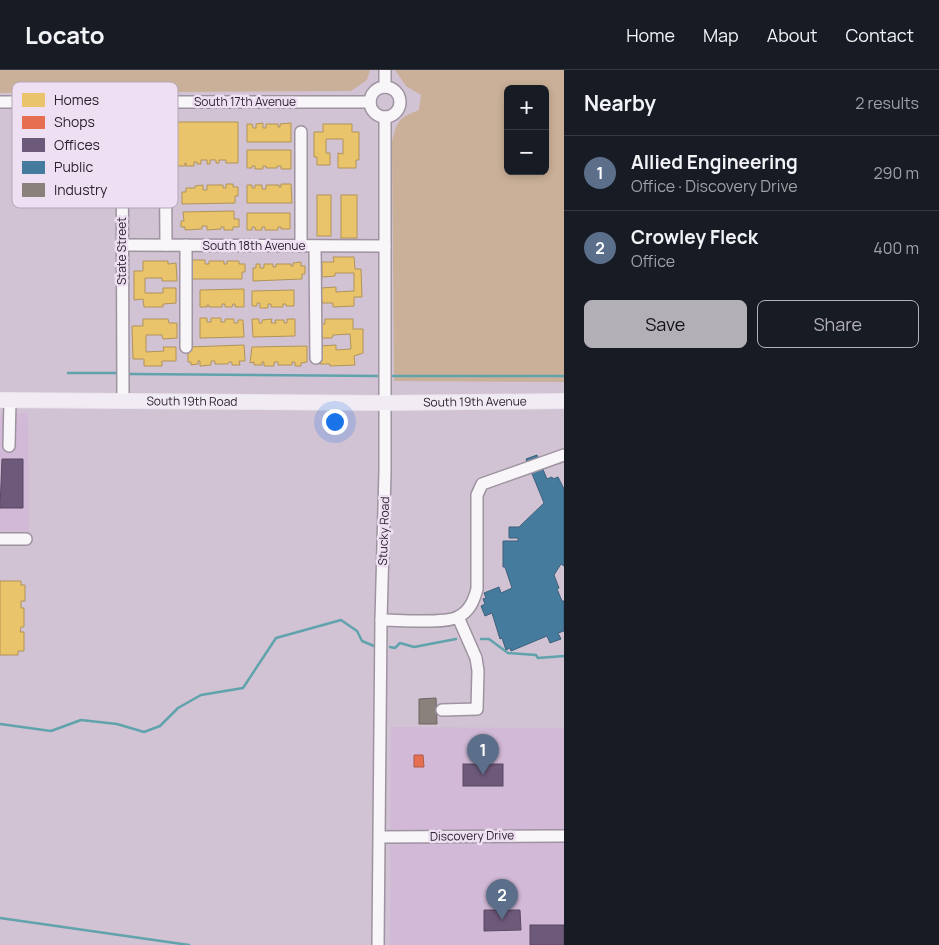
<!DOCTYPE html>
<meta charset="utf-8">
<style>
body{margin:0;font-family:Manrope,sans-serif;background:#20242c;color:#f1f3f6}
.controls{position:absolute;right:15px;top:15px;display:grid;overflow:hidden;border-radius:8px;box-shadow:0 2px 8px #0003}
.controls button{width:45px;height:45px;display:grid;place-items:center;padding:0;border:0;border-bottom:1px solid #363941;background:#171b24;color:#f1f3f6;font:25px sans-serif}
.you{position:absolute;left:334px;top:351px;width:18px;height:18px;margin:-12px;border:4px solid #fff;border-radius:50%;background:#1a73e8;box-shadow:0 0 0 8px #1a73e833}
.badge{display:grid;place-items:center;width:32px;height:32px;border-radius:50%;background:#b2afb7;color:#fff;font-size:16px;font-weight:700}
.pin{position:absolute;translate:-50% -41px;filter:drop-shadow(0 1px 2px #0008)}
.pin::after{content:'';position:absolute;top:26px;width:18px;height:15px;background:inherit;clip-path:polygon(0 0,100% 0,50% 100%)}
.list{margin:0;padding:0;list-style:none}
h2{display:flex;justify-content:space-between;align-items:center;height:65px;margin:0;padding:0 20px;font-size:21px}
h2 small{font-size:16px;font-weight:400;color:#9ea1a6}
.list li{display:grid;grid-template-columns:32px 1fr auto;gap:15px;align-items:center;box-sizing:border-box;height:75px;padding:0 20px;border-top:1px solid #363941}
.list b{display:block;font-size:19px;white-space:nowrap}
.list p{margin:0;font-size:16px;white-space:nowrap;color:#9ea1a6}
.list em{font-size:16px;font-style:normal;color:#9ea1a6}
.actions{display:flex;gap:10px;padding:15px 20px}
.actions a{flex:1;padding:11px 0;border:1px solid #b2afb7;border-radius:8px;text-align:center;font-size:18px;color:#b2afb7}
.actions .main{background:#b2afb7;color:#111}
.map{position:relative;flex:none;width:564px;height:875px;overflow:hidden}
header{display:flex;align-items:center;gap:30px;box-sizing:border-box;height:70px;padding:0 25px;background:#171b24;border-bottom:1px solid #363941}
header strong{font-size:24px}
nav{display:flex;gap:28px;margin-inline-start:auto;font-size:18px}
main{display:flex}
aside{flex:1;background:#171b24}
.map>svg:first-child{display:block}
</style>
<header>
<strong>Locato</strong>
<nav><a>Home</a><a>Map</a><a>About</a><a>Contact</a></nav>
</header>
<main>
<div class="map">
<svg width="564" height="875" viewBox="0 0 564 875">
<rect width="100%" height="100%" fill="#d1c2d4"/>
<g fill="#d2b9d7">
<path d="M28,343l1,119 -29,1v-119z"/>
<path d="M391,657l173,1v217h-174z"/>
</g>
<g fill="#cab098" fill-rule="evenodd">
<path d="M0,0h370l-3,10 -16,11 -351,2z"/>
<path d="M395,0h169v312l-170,-1 -2,-239c5,-22 7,-24 27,-32l2,-15 -15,-9zM508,19h37v82h-37z"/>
</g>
<g fill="#e9c46a" stroke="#b19459">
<path d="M170,52h68v41h-12v-3h-7v3h-3v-3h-6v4h-3v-4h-6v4h-4v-2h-3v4h-8v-3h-1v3h-17z"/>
<path d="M263,53v5h3v-4h12v3h2v-3l11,-1v19h-44v-18h5l1,4h3v-4z"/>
<path d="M323,54h29v8h7v28h-3v8h-18v-15l5,1v-15h-17v14h4v12h-13v-8h-3v-25h9z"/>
<path d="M247,80h44v19h-10v-3h-4v2h-11v-2h-3v3h-8v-3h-3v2h-5z"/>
<path d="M226,114h7v3h5v9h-3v7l-53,1v-12h4v-4h9v-2l8,-1v5h4v-5h16v3h3z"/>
<path d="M281,114h10l1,19h-45v-18h5v3h3v-3h7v4h4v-4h13v2h2z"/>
<rect x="317" y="125" width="14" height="41"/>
<rect x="341" y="125" width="16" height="43"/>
<path d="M234,141v8h5v8h-6v3h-9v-3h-3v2l-14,1v-4h-5v3l-17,1v-3h-4v-6h3l-1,-9z"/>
<path d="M247,143h43v16h-9v-2h-3v3h-13v-3h-3v3h-7v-3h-3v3h-5z"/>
<path d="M333,187h21l1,12h6l1,28h-8v9l-21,1v-4h-11l-1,-15 15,-1v5l18,-1v-18h-19v3l-13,1v-15h12z"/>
<path d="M192,190h13v4h4v-3h15v3h3v-3h12v3h6v8h-3v7h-50v-5h-3v-7h3z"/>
<path d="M143,191h25v3l8,-1 1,18h-15v-3h-17v15h18v-5h13v15l-13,1v3h-19l-1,-8 -9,1v-29h9z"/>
<path d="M301,192v4h4v8h-3v5l-49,2v-13h3v-4h4v4h4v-4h9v3h3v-3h15v2h2v-3z"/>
<path d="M244,219v18h-9v-3h-2l-1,3h-7v-3h-3v3h-13v-2h-2v2h-7v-17z"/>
<path d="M294,220v16h-8v-2h-3v3h-12v-3h-3v4h-8v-5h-3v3h-5v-15z"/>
<path d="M200,248h7v4h4v-4h10v4h4v-3h9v4h4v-3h5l1,17 -44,1z"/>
<path d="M143,249h25l1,4h8v15l-14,1 -1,-4h-16v17l18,-1 -1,-4h13v14h-14v5h-18v-7h-11l-1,-33h11z"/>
<path d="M252,249h7v4h3v-3l10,-1 -1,4h5l-1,-3h9v3h3v-4h8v17l-42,1z"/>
<path d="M325,249h28v10h10v24l-9,3 1,9 -25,1v-2h-10l-1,-18 17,-1v5l15,-1 -1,-15 -17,1 -1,3h-12v-14h5z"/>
<path d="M244,275l1,16h-6l1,4h-8v-3h-3l-1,2h-13v-3h-4v4l-11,1v-5h-2v3l-7,1v-3h-3v-15z"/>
<path d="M307,276v16l-6,1v3h-6v-4h-3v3h-14v-3h-4v4h-10v-4h-2v3h-8v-3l-4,1 2,-16z"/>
<path d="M0,511h21v4h4v16h-4v7h3v19h-3l-1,5h4v19h-6v4h-18z"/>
</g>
<path fill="#e76f51" stroke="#af5847" d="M414,685h9l1,12h-10z"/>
<g fill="#6d597a" stroke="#5a4964">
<path d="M2,389h21v49h-23z"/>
<rect x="463" y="694" width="40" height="22"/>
<path d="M484,840h36l1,20 -37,1z"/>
<rect x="530" y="855" width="34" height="20"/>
</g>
<path fill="#457b9d" stroke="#3e617c" d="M537,385l10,24 5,-2 1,2 5,-2 6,12v77l-3,-2 -7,11 5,13 -2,1 5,12h2v30l-6,2 3,6 -11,4 -3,-7 -36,15 -1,-3 -4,2 -4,-12 -2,1 -8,-26 -7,3 -4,-10 4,-2 -2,-5 3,-1 -2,-5 15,-6 2,6 11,-5 -7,-21h-2v-26h15v-3h-9v-11h10l25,-24 -18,-44z"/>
<path fill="#8a817c" stroke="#6e6565" d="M436,628l1,26h-18v-25z"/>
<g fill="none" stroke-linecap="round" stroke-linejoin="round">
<g stroke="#60a3ac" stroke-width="2.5">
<path d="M68,303h48"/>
<path d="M130,304l248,2"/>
<path d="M393,306h171"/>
<path d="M481,569h8l19,14 28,2 2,3 26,-2"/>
<path d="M390,577l5,1 5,-5 14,4 42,-8"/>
<path d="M0,654l51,7 30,-11 36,4 27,8 16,-6 18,-18 23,-13 42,-7 33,-50 65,-18 16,11 5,10 12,5"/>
<path d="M0,848l189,27"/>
</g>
<g stroke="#9e93a0" stroke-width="14">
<g id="minor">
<path d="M385,17v-17"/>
<circle cx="385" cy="32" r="15"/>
<path d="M0,32h370"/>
<path d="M122,32l1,299"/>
<path d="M165,32l1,143"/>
<path d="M301,62v114"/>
<path d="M122,175l263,1"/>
<path d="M315,176l1,112"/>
<path d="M186,277v-102"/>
<path d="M9,376l1,-46"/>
<path d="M0,469h26"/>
<path d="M381,550c17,0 64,4 77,-3 12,-6 16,-17 19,-28v-94l5,-11 82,-29"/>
<path d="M442,640l35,-1 1,-38 -2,-13 -18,-41"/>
<path d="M380,767l184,-1"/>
<path d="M378,875l3,-325 4,-148v-355"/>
</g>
</g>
<g stroke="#eae4ec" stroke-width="16">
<g id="major">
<path id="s1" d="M0,330l385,3 179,-2"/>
</g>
</g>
<use href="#minor" stroke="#f8f6f9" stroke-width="11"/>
<use href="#major" stroke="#f1ebf3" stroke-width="14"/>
</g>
<g text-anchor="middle" stroke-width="5" stroke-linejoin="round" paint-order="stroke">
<g font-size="12" fill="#2d2330" stroke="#eee0f2">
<text x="245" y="36">South 17th Avenue</text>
<text x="254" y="180">South 18th Avenue</text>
<text transform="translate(122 181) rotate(-90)" y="4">State Street</text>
<text dy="4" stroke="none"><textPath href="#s1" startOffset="192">South 19th Road</textPath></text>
<text dy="4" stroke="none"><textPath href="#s1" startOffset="475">South 19th Avenue</textPath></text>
<text transform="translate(384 461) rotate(-88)" y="4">Stucky Road</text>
<text transform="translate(472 766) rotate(-1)" y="4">Discovery Drive</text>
</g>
</g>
<rect x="12" y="12" width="166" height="126" rx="8" fill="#eee0f2" stroke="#b4a7b8" stroke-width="1"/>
<rect x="22" y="23" width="23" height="14" fill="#e9c46a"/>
<rect x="22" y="46" width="23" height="13" fill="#e76f51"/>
<rect x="22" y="68" width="23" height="14" fill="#6d597a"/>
<rect x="22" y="91" width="23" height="13" fill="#457b9d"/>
<rect x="22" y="113" width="23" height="14" fill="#8a817c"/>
<g font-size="14" fill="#2d2330">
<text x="54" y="35">Homes</text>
<text x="54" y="57">Shops</text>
<text x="54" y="80">Offices</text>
<text x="54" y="102">Public</text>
<text x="54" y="125">Industry</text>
</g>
</svg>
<div class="controls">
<button>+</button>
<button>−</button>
</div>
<div class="you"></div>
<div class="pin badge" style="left:483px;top:705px;background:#5c6f8a">1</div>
<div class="pin badge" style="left:502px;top:850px;background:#5c6f8a">2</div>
</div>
<aside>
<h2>Nearby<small>2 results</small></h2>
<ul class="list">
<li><span class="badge" style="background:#5c6f8a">1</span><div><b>Allied Engineering</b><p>Office · Discovery Drive</p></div><em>290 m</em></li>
<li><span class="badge" style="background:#5c6f8a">2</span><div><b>Crowley Fleck</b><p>Office</p></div><em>400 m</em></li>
</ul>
<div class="actions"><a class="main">Save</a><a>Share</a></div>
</aside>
</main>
